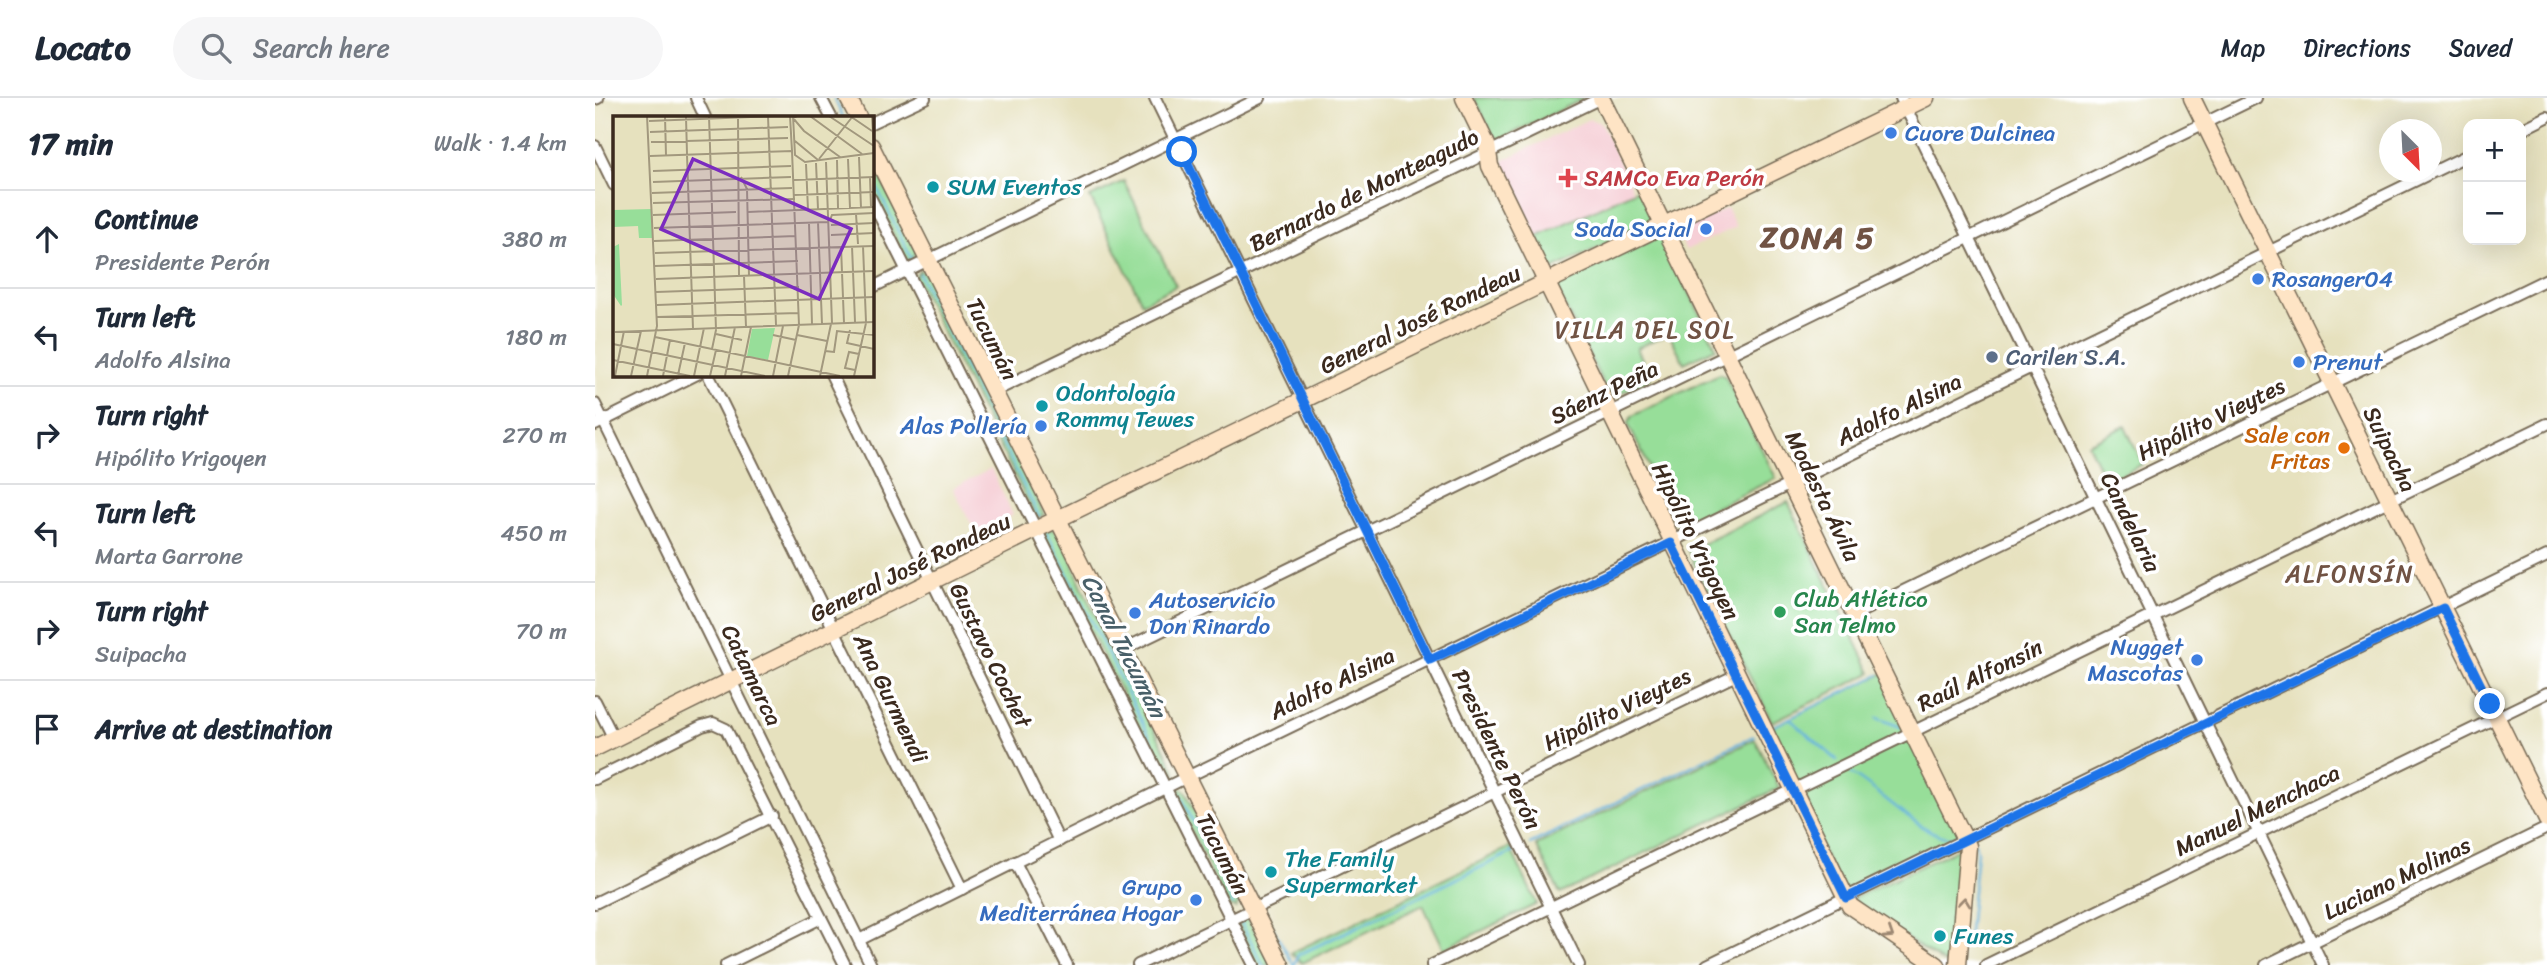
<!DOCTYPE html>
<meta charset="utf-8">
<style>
body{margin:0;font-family:Sriracha,sans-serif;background:#f6f6f7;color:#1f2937}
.controls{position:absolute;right:21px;top:21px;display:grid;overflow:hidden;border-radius:14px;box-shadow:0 7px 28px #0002}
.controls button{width:63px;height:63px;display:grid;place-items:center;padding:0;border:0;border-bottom:2px solid #e0e1e3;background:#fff;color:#1f2937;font:35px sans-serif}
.compass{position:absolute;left:1784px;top:21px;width:63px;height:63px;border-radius:50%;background:#fff;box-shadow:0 7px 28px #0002;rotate:156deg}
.stop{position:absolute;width:21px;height:21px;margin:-16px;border:5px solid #1a73e8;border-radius:50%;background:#fff}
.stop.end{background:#1a73e8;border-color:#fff;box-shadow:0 2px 7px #0008}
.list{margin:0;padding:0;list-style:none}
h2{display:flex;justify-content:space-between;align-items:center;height:91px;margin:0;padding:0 28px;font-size:30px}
h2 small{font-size:23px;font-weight:400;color:#747a83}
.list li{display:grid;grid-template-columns:46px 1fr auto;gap:21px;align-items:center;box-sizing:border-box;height:98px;padding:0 28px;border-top:2px solid #e0e1e3}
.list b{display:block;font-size:26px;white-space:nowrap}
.list p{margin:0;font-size:23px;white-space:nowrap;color:#747a83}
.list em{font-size:23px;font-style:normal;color:#747a83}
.icon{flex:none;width:38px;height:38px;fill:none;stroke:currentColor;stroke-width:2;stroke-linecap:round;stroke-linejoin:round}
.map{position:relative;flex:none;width:1952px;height:867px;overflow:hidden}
header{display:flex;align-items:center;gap:42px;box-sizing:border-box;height:98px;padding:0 35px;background:#fff;border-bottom:2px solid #e0e1e3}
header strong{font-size:33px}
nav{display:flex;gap:38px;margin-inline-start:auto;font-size:24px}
.search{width:490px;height:63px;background:#f6f6f7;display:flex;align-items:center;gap:18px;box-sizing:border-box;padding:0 24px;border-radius:38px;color:#747a83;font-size:26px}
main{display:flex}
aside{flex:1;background:#fff}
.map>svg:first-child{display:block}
</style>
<header>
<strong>Locato</strong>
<div class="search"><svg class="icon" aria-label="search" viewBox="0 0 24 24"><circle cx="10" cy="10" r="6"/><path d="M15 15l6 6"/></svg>Search here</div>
<nav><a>Map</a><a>Directions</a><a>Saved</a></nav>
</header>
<main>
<aside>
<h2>17 min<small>Walk · 1.4 km</small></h2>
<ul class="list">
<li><svg class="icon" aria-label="ahead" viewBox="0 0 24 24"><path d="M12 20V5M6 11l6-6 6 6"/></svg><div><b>Continue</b><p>Presidente Perón</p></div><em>380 m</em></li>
<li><svg class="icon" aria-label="left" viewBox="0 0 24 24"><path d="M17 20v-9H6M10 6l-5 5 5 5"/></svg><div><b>Turn left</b><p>Adolfo Alsina</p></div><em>180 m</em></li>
<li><svg class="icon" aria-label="right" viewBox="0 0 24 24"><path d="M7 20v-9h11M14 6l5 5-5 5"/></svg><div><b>Turn right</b><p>Hipólito Yrigoyen</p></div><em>270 m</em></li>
<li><svg class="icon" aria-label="left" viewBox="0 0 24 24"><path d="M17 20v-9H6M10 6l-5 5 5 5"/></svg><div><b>Turn left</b><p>Marta Garrone</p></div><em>450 m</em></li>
<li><svg class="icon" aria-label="right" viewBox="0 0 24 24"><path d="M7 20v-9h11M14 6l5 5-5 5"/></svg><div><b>Turn right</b><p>Suipacha</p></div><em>70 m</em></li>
<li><svg class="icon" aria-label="arrive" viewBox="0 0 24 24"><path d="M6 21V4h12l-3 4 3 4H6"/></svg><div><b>Arrive at destination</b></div></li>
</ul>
</aside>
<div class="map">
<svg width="1952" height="867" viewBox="0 0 1952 867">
<rect width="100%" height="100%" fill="#fff"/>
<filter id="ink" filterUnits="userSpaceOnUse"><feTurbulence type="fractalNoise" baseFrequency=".0143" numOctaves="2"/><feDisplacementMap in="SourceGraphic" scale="14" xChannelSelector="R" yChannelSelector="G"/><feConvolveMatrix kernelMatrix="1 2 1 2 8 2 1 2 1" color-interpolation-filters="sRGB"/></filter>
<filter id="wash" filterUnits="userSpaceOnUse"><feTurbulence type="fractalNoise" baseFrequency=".00686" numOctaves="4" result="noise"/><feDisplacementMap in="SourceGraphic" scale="28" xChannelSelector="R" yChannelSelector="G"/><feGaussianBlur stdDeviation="1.57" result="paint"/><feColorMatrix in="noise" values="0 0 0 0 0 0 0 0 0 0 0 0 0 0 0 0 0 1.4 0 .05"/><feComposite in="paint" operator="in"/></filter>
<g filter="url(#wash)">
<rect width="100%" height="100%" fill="#e6e1be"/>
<g fill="#f6cfd6">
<path d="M994,21l12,4 32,68 -96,46 -35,-76z"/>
<path d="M1132,110l9,19 -50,23 -9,-19z"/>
<path d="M396,371l22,46 -37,18 -23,-45z"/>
</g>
<g fill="#97de99" stroke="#69845c" stroke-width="2">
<path d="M879,0h111l-86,42 -4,-1z"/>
<path d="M276,61l45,92 -5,11 -6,-4 -33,-68z"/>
<path d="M529,83l52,105 -34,17 -52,-106z"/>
<path d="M1045,90l14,33 -101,48 -4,-1 -14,-30z"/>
<path d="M1067,137l54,113 -32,15 -15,-30 -32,15 14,31 -41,19 -55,-112z"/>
<path d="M325,172l9,7 73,143 42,95 -8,3 -121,-241z"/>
<path d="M1124,276l6,2 51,102 -98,48 -50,-102 4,-8z"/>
<path d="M1530,328l18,38 -37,18 -18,-38z"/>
<path d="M1193,404l83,171 -99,49 -84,-171z"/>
<path d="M457,431c14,8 21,36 27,51 28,65 65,125 95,189l1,5 -5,6 -4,-1 -123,-240 1,-9z"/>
<path d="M1289,575l81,166 -119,59 -83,-167z"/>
<path d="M1160,641l24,49 -219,106 -24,-49z"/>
<path d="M583,689l7,4 55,109 -4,8 -8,-2 -56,-114z"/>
<path d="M1369,748l-9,119h-8l-85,-56 -9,-11z"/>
<path d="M915,749l27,57 -93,45 -21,-44 -121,58 -11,-10z"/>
<path d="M652,819l27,48h-18l-19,-43z"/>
</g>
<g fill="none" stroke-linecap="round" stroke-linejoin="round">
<g stroke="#5fb0da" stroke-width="2.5">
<path d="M239,0l9,19"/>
<path d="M276,77l40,83"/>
<path d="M324,176l120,242"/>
<path d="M452,435l122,242"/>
<path d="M1194,620l48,42"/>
<path d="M1282,620l24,9"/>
<path d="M1177,629l107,-52"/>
<path d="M1256,676c26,13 79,70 105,63"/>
<path d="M585,696l53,110"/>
<path d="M935,746l224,-108"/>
<path d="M672,820l26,46"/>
<path d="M646,824l22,43"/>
<path d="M1373,843l9,-90 -2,-8"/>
<path d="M699,867l4,-10 219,-105"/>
</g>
</g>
</g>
<g filter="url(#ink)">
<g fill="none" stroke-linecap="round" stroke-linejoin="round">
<g stroke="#776a56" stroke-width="14">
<g id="street">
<path d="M101,0l9,19"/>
<path d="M226,0l10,19"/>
<path d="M560,0l424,867"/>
<path d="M1306,0l422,867"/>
<path d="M0,1l3,-1"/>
<path d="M276,25l54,-25"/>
<path d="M1926,32l26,-13"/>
<path d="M0,48l19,39"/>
<path d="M276,101l383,766"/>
<path d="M276,190l389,-190"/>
<path d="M113,276l254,515"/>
<path d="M236,276l228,467"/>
<path d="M398,294l608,-294"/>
<path d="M0,306l276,561"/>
<path d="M0,327l102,-51"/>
<path d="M1261,516l691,-335"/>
<path d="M527,552l1134,-552"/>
<path d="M0,603l19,38"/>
<path d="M0,681l107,-53 11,-3 13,6 119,236"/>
<path d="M420,764l52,103"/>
<path d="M0,805l177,-87"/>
<path d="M264,842l326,-162 1283,-623"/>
<path d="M131,867l95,-47"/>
<path d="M543,867l598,-290"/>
<path d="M837,867l1115,-541"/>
<path d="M1112,867l840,-409"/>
<path d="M1391,867l561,-272"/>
<path d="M1671,867l281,-137"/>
</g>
</g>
<g stroke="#776a56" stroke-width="19">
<g id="secondary">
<path d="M253,0l10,19"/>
<path d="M869,0l23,47 3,21 360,740 87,59"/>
<path d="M1006,0l367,748 -10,119"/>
<path d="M1597,0l355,722"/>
<path d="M276,48l410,819"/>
<path d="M0,650l440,-218 891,-432"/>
</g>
</g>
<use href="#street" stroke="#fff" stroke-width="10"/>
<use href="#secondary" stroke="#fee4c5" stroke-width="16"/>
</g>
<defs><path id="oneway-chevron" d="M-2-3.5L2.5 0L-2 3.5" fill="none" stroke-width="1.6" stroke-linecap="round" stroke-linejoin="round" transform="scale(1.75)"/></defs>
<g stroke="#9c8772">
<use href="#oneway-chevron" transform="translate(1369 804) rotate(-84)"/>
<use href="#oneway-chevron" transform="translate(1294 836) rotate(33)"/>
</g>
</g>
<g fill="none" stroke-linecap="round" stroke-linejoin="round" filter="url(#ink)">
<path stroke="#1a73e8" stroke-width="9" d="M587,54l248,508 241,-117 175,355 597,-290 47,96"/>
</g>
<g fill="#3f7fe0" stroke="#fff" stroke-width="2.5">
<circle cx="1296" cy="35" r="7"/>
<circle cx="1111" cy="131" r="7"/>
<circle cx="1663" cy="181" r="7"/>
<circle cx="1704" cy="264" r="7"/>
<circle cx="446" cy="328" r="7"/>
<circle cx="540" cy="515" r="7"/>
<circle cx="1602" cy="562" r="7"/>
<circle cx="601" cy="802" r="7"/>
</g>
<path fill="#e0444e" stroke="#fff" stroke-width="2.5" d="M969.5 69.5h7v7h7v7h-7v7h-7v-7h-7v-7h7z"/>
<g fill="#0f9aa8" stroke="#fff" stroke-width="2.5">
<circle cx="338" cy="89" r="7"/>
<circle cx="447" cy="308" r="7"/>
<circle cx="676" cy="774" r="7"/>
<circle cx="1345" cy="838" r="7"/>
</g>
<circle fill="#5c6f8a" stroke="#fff" stroke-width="2.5" cx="1397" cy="259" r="7"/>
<circle fill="#e8710a" stroke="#fff" stroke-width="2.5" cx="1749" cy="350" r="7"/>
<circle fill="#2e9e5b" stroke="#fff" stroke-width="2.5" cx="1185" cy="514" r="7"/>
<g text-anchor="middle" stroke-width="7" stroke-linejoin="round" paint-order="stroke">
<g font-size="23" fill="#366cbe" stroke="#fff" text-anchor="start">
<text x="1310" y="43">Cuore Dulcinea</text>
<text x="1097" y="139" text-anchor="end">Soda Social</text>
<text x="1677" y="189">Rosanger04</text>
<text x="1718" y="272">Prenut</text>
<text x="432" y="336" text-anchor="end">Alas Pollería</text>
<text x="554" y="510">Autoservicio<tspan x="554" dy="26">Don Rinardo</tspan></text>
<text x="1588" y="557" text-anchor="end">Nugget<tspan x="1588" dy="26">Mascotas</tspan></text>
<text x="587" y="797" text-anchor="end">Grupo<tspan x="587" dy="26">Mediterránea Hogar</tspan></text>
</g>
<g font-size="23" fill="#be3a42" stroke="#fff" text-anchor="start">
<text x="989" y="88">SAMCo Eva Perón</text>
</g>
<g font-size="23" fill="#0d838f" stroke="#fff" text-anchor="start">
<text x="352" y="97">SUM Eventos</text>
<text x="461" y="303">Odontología<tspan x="461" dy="26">Rommy Tewes</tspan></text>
<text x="690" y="769">The Family<tspan x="690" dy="26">Supermarket</tspan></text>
<text x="1359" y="846">Funes</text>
</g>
<g font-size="23" fill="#3b2a1e" stroke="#fff">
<text transform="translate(769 92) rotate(-26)" y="8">Bernardo de Monteagudo</text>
<text transform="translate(825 221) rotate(-26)" y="8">General José Rondeau</text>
<text transform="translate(397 241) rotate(64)" y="8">Tucumán</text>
<text transform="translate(1009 294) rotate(-26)" y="8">Sáenz Peña</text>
<text transform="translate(1304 311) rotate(-26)" y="8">Adolfo Alsina</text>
<text transform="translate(1616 321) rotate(-26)" y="8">Hipólito Vieytes</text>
<text transform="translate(1795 351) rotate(64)" y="8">Suipacha</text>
<text transform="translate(1228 398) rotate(64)" y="8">Modesta Ávila</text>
<text transform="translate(1536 424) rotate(64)" y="8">Candelaria</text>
<text transform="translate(1101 443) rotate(64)" y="8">Hipólito Yrigoyen</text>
<text transform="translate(315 469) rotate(-26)" y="8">General José Rondeau</text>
<text transform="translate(396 557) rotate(64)" y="8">Gustavo Cochet</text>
<text transform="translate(157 577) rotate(64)" y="8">Catamarca</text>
<text transform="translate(1385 577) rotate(-26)" y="8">Raúl Alfonsín</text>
<text transform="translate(737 585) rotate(-26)" y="8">Adolfo Alsina</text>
<text transform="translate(296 600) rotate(64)" y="8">Ana Gurmendi</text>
<text transform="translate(1022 611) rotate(-26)" y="8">Hipólito Vieytes</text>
<text transform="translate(902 651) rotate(64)" y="8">Presidente Perón</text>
<text transform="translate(1662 712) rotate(-26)" y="8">Manuel Menchaca</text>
<text transform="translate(628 756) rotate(63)" y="8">Tucumán</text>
<text transform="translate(1802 780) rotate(-26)" y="8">Luciano Molinas</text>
</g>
<g font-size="23" fill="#4e5e75" stroke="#fff" text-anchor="start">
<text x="1411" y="267">Carilen S.A.</text>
</g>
<g font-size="23" fill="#c56008" stroke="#fff" text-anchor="end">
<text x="1735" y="345">Sale con<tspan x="1735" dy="26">Fritas</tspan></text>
</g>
<g font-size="23" fill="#27864d" stroke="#fff" text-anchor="start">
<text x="1199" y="509">Club Atlético<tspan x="1199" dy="26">San Telmo</tspan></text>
</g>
<g font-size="24" letter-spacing="2" fill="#715344" stroke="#fff">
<text x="1050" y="240">VILLA DEL SOL</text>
<text x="1755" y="484">ALFONSÍN</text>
</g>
<g font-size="24" font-style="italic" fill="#496069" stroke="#fff">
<text transform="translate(529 548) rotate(63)" y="8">Canal Tucumán</text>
</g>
<g font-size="30" font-weight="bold" letter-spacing="2" fill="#715344" stroke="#fff">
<text x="1223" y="150">ZONA 5</text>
</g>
</g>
<g transform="translate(18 18)">
<rect width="261" height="261" fill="#e6e1be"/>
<path d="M39,93l1,29h-14l-1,-12 -25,1v-17zM6,128l3,61 -1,1 -8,-12v-47zM162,212l-7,32 -21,-4 5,-27z" fill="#97de99"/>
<path fill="none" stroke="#a2987e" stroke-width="2" d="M52,0l1,40M96,0l7,214 -4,19M125,0l1,160M155,0l8,209M177,0l2,35M180,0l2,39 10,7 69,-9M184,0l-4,2 11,13 36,26M197,0l52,38M216,0l45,30M237,0l22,15M73,1l1,37M259,1l2,32M36,5l126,-5M37,16l138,-5M182,25l23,19M38,26l137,-4M74,39l6,174 181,-7M37,40l142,-5 7,174M246,41l2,51M206,43l34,-43M235,43l2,49M224,44l1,48M213,46l6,161M203,47l2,46M193,48l2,46M40,55l138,-5M128,61l6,12 2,87M257,61l1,30M181,64l80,-3M40,66l138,-5M39,77l140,-5M181,79l80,-3M40,87l142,-4M135,96l126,-5M243,98l2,30M40,99l83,-3M217,104l2,-5 42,-2M205,106l4,102M196,107l3,101M218,109l43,-2M41,112l174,-6M218,119l43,-2M41,125l142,-5M239,130l3,76M250,130l3,76M228,131l3,76M42,137l219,-7M42,150l143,-5M131,160l2,51M43,163l218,-8M43,176l143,-5M44,189l217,-8M44,201l142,-4M237,214l-3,13 27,6M2,216l77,-3M103,218l26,6M160,219l23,5M184,219l30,6M42,221l185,39M0,228l152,32M212,235l9,1 3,-21 37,4M0,244l77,16M242,254l-10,-2 4,-16 10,2M65,259l7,-32M2,260l9,-45M18,260l10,-45M34,260l10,-50 -10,-210M50,260l7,-36M81,260l10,-48M97,260l6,-26M112,260l10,-49M128,260l10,-49M160,260l10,-50M175,260l11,-51M207,260l11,-52M241,260l12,-53"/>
<path fill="#7b2cbf" fill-opacity="0.15" stroke="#7b2cbf" stroke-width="3.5" d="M80,43l158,70 -32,70 -158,-70z"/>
<rect width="261" height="261" fill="none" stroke="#3b2a1e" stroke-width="3.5"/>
</g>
</svg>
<div class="controls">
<button>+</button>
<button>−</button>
</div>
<svg class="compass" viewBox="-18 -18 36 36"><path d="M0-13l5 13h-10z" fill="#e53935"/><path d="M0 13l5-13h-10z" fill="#747a83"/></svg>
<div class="stop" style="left:587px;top:54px"></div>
<div class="stop end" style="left:1895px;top:606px"></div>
</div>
</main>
